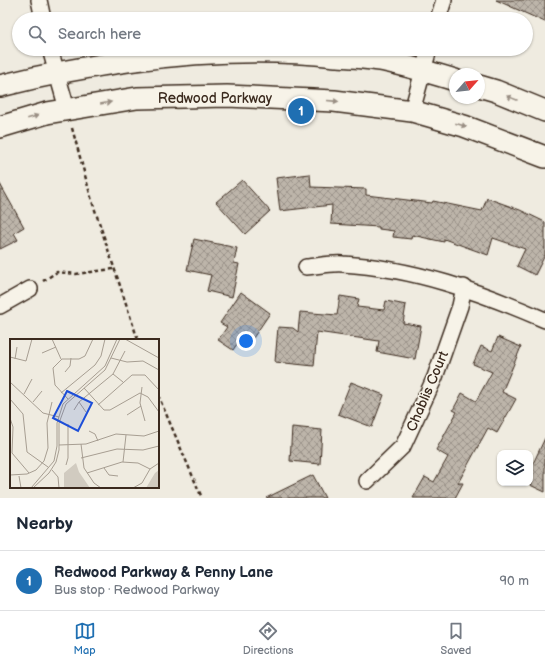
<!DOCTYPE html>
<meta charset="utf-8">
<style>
body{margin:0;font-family:"Balsamiq Sans",sans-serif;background:#f6f6f7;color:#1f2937}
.controls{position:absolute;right:12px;bottom:12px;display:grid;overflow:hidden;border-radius:8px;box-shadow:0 1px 3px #0004}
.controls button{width:36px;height:36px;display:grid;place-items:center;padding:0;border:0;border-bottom:1px solid #e0e1e3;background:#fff;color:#1f2937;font:20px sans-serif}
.compass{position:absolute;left:449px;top:68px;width:36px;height:36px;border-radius:50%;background:#fff;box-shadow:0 1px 3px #0004;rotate:63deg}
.you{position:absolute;left:246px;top:341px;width:14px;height:14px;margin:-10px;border:3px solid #fff;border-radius:50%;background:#1a73e8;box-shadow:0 0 0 6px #1a73e833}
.badge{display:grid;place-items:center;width:26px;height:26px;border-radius:50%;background:#1f6fb2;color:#fff;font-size:13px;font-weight:700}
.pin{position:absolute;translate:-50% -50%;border:2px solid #fff;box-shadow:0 1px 4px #0006}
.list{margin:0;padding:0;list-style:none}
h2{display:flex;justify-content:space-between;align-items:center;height:52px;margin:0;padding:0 16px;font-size:17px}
h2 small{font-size:13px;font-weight:400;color:#747a83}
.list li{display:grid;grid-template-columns:26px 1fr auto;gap:12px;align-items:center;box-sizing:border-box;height:60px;padding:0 16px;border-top:1px solid #e0e1e3}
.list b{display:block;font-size:15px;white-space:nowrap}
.list p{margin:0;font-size:13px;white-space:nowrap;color:#747a83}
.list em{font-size:13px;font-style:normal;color:#747a83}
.icon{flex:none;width:22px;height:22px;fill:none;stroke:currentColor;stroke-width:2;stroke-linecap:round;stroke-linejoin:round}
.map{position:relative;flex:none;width:545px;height:498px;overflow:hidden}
.search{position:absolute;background:#fff;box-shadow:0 1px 3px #0004;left:12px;right:12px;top:12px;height:44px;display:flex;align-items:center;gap:10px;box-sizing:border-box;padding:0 14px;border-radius:22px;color:#747a83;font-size:15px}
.sheet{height:112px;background:#fff}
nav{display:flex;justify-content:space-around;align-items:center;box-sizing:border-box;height:56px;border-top:1px solid #e0e1e3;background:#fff;font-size:11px;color:#747a83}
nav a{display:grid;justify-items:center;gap:2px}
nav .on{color:#1f6fb2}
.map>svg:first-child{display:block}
</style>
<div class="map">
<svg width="545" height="498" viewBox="0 0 545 498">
<defs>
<pattern id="building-cross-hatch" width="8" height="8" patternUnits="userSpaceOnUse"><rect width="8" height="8" fill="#bdb5aa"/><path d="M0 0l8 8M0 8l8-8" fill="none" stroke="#9b938a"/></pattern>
</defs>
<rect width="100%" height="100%" fill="#efebe0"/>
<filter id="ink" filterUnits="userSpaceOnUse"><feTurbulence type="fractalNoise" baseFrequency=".025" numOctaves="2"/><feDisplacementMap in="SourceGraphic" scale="8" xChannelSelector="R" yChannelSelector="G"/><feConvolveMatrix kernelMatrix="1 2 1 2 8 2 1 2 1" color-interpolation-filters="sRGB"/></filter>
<g filter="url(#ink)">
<g fill="url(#building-cross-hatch)" stroke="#3b2a1e">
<path d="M496,0h49v22z"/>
<path d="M310,174l1,13 55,2v6l66,8 1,-2 49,10 5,-13 33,12 25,12v33l-10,20 -18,-9 8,-17 -32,-11 -5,17 -44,-16v3l-32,-7 -1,4 -18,-2 1,-6 -15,-2v-2l-48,-3 1,-19 -52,6 -4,-33z"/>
<path d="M242,180l28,31 -25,23 -29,-32z"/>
<path d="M0,184l24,43 -10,6 4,7 -18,9z"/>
<path d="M194,239l43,9 -3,15 5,1 -7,33 -25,-6 4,-16 -24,-5z"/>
<path d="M241,292l29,21 -21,31 -8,-6 -8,12 -15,-10 9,-13 -7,-4z"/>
<path d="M340,296l19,3 -2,8 27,3 2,-9 20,4 -3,18 18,3 -6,33 -38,-7 2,-11 -62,-9 -3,34 -39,-4 3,-35 15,1 5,4 2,-20 37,3z"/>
<path d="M498,337l23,10 -19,45 14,7 -19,34 -9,-5 -30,55h5l-8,15h-42l12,-21 9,5 14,-25 -12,-7 21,-38 -4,-2 9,-17 14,8 16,-29 -19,-8 8,-18 11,5z"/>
<path d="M351,382l33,13 -12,32 -34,-13z"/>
<path d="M292,427l30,3 -2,34 -30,-3z"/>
<path d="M545,438v54l-15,-7v-15z"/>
<path d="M313,475l12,23h-59z"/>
</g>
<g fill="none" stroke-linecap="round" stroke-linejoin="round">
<g stroke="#3b2a1e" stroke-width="18">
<g id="street">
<path d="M39,0l4,19"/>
<path d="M438,19l6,-19"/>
<path d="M50,49l17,60"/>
<path d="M412,111l17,-62"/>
<path d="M306,267c12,-1 25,-4 37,-3 70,4 138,28 202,56"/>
<path d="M0,306l30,-17"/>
<path d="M367,481l36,-35 32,-69 25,-71 4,-19"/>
</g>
</g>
<g stroke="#3b2a1e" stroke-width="24">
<g id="secondary">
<path d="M0,86c109,-27 224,-42 336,-30 16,1 33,2 49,5 23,5 47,12 70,19"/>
<path d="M479,86l17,5 49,20"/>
<path d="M0,127l47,-14 90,-15 90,-2 107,5 78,10 52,15 81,31"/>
</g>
</g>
<g stroke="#3b2a1e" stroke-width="2.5" stroke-dasharray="4 3" stroke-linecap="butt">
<path d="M72,128l20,73 46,139"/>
<path d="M43,281l14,-9 19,2 37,-5"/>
<path d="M158,395l44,103"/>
</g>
<use href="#street" stroke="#f7f3e8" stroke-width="15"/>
<use href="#secondary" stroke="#f7f3e8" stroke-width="21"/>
</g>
<defs><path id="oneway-solid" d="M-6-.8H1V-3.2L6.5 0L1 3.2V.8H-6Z"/></defs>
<g fill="#998e83">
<use href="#oneway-solid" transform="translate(512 98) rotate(-158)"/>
<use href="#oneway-solid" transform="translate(333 101) rotate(5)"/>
<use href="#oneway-solid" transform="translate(106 103) rotate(-10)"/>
<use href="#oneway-solid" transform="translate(33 117) rotate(-17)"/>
<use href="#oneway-solid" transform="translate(461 125) rotate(17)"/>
</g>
</g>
<g text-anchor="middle" stroke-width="3" stroke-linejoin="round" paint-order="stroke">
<g font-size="14" fill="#3b2a1e" stroke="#f7f3e8">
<text x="215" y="103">Redwood Parkway</text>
<text transform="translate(427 391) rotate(-67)" y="5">Chablis Court</text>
</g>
</g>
<g transform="translate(10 339)">
<rect width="149" height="149" fill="#efebe0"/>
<path d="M66,124l3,9 11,16h-26v-15zM149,131v18h-13l9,-15z" fill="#d1cbc0"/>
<path fill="none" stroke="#a79e92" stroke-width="1" d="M42,0l9,20M115,0l34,19M32,14l14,-6M0,18l16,4 6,-22M101,19l16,4 16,-1 16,9M5,20l2,-12M55,33l5,-6 1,-8M103,35l10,8M0,43l33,31 16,4M132,48l-2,16 5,18M74,49l20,22h6l30,-17 8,4 11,15M51,54l34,-28 6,-9 4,-17M14,55l8,-15M0,60l13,15 4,38 21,15M58,60l-13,-14 -2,-17 9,-9h17l6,-3 8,-17M23,63l9,-11M69,63l7,10M88,66l34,-30h13l14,15M64,71l5,-8 34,-28 12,-23M117,76l14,-9M0,79l3,9 -1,26 17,20M79,92l6,3 3,7M71,105l3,24 10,15 7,5M49,106l27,-1 30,-10 28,2 15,-5M71,119l36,-9 26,1 16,-4M113,123l3,-27M56,126l2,-7v-34M94,129l5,7 9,1M42,131l6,7 1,11M77,134l35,-11 16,1 12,6M0,136l17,-1 9,-4 8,-9 4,-13 -1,-25 5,-21M9,137l2,12M21,149l23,-27 3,-15v-23l6,-19 42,-38 12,-27M23,149l16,-15 7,-11 3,-12v-27l7,-19 39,-34 15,-31M123,149l9,-5 8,-14 9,-6"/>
<path fill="#1d4ed8" fill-opacity="0.15" stroke="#1d4ed8" stroke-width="2" d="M57,52l25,12 -14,28 -25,-13z"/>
<rect width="149" height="149" fill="none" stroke="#3b2a1e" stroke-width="2"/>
</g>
</svg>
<div class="controls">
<button><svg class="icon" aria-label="layers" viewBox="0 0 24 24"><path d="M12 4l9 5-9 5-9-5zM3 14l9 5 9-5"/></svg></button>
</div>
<svg class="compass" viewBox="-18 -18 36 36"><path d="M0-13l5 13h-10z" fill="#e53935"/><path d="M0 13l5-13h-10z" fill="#747a83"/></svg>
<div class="you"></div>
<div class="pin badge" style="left:301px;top:111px">1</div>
<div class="search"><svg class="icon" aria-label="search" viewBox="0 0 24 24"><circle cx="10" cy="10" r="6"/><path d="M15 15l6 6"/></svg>Search here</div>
</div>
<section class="sheet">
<h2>Nearby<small></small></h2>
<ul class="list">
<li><span class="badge">1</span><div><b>Redwood Parkway &amp; Penny Lane</b><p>Bus stop · Redwood Parkway</p></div><em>90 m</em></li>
</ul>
</section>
<nav>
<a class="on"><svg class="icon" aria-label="map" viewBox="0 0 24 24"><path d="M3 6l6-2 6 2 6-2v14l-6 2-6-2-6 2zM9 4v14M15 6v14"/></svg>Map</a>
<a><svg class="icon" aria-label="directions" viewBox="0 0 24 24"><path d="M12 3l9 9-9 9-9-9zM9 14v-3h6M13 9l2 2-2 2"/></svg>Directions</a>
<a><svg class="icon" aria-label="saved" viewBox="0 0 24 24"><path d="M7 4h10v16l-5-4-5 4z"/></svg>Saved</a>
</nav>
